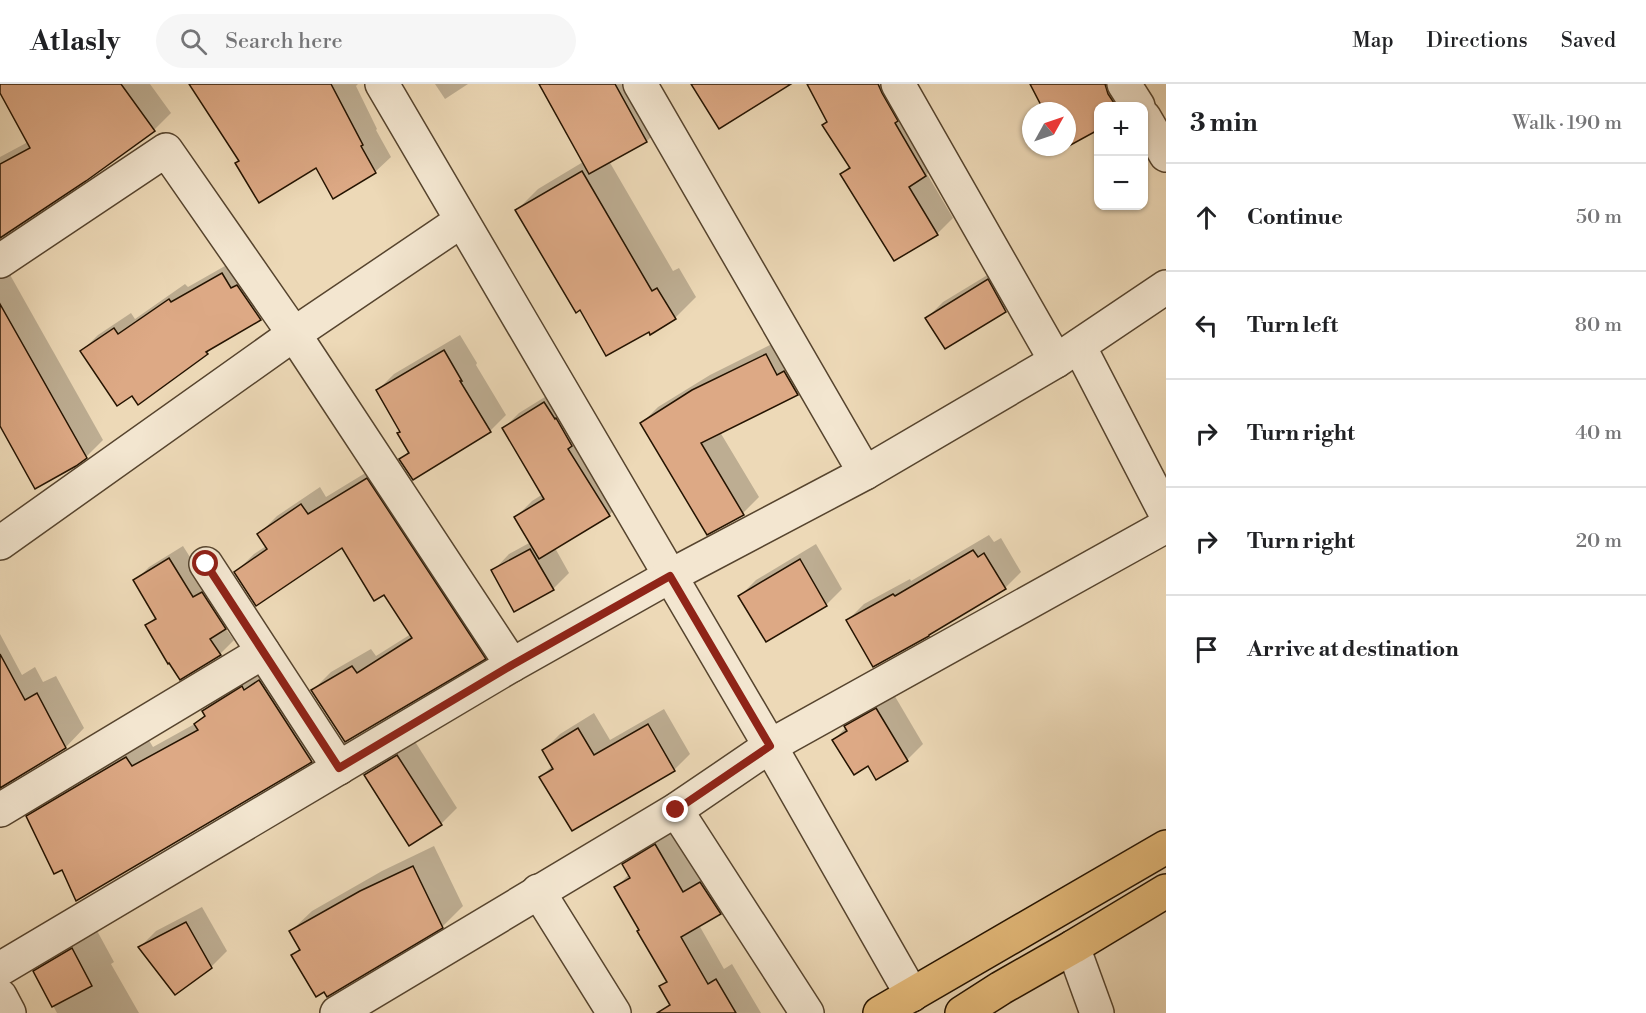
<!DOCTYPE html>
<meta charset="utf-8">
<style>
body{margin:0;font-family:"Libre Bodoni",serif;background:#f6f6f6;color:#202124}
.controls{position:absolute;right:18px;top:18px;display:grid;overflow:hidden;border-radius:12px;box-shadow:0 2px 4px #0004}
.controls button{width:54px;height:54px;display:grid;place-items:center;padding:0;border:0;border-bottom:2px solid #e0e0e0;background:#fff;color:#202124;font:30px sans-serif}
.compass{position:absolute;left:1022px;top:18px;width:54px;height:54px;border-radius:50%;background:#fff;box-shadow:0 2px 4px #0004;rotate:50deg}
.stop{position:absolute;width:18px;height:18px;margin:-14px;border:4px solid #8f2418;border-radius:50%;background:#fff}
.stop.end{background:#8f2418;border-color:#fff;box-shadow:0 2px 6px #0008}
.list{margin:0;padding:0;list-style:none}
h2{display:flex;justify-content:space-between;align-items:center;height:78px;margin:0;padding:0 24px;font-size:26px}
h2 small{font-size:20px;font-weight:400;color:#757577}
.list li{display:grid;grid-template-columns:39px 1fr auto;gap:18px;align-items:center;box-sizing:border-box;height:108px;padding:0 24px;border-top:2px solid #e0e0e0}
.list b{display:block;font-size:22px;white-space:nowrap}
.list em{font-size:20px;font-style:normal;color:#757577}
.icon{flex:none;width:33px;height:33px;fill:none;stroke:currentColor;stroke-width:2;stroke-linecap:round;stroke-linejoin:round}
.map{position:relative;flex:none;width:1166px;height:929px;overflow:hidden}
header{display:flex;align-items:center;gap:36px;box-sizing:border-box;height:84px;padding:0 30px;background:#fff;border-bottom:2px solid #e0e0e0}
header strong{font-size:28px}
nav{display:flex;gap:33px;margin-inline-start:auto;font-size:21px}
.search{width:420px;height:54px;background:#f6f6f6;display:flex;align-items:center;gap:15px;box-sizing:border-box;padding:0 21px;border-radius:33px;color:#757577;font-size:22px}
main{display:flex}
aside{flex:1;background:#fff}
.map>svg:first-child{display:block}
</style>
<header>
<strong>Atlasly</strong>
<div class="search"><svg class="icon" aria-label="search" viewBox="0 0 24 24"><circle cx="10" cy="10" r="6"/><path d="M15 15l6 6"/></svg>Search here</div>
<nav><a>Map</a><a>Directions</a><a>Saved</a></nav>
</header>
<main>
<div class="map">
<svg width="1166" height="929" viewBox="0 0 1166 929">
<rect width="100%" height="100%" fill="#edd9b7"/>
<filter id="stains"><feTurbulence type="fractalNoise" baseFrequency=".00333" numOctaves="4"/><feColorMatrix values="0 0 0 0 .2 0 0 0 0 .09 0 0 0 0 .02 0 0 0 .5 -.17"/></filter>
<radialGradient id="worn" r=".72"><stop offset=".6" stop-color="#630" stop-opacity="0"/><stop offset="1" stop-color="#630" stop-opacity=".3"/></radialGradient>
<g fill="#0003">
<path d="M0,0h150l21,29 -17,17 -154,107v-80l28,-15 -28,-52z"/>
<path d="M190,0h168l-2,2 21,43 -1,1 15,27 -16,15 -59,-6 -79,-3 3,-3z"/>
<path d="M435,0h33l-23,15z"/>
<path d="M540,0h116l17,31 -26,26 -38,20 64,110 6,-3 17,29 -21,21 -95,-10 -63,-98 21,-21 45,-27z"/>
<path d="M808,0h94l39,75 -14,15 26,44 -16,16 -95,-60 8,-9z"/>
<path d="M1032,0h108l-8,22h-34v23l-31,16v-34h-21z"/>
<path d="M0,173l103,183 -17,17 -86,-35z"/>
<path d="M239,174l38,45 -16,16 -46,26 -8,8 -75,41 -50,-43 16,-16 33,-22 4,6 50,-35 3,3z"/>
<path d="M1004,181l17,29 -16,16 -60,37 -18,-29 16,-16z"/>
<path d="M460,251l17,28 -1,2 30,50 -16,16 -77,47 -12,-19 9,-9 -9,-19 -23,-41 16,-16z"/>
<path d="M782,255l31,39 -16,16 -77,38 39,65 -16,16 -101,-90 16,-16 52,-32z"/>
<path d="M561,303l64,112 -16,16 -54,33 14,25 -16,16 -60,-18 16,-17 22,-12 -15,-25 16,-16 11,-7 -40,-65 16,-16z"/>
<path d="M385,377l118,179 -18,18 -172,32 18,-18 40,-23 5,7 35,-22 -26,-41 -43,-47 -106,26 18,-18 12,-8 -7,-12 18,-18 43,-29 6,10z"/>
<path d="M989,451l5,7 7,-4 20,34 -16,16 -73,43 -84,-11 16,-16 46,-25 1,2z"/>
<path d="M816,460l26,45 -16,16 -86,-9 16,-16z"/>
<path d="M183,462l24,38 32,30 -14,14 9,12 -14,14 -73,-28 9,-10 -21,-35 14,-14z"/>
<path d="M0,550l22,41 13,-8 8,15 13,-6 28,52 -18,19 -65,39 -1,7z"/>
<path d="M263,583l69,73 -20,20 -235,139 -15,-31 -34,-52 21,-20 98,-59 6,10 47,-26 6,-7 -2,-3 20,-21z"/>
<path d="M893,609l30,51 -16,16 -39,4 -34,-24 28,-30z"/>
<path d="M664,625l26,45 -16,16 -133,7 12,-12 -9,-15 16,-16 34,-21 16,27z"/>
<path d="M414,656l43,68 -16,16 -75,-49 16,-16z"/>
<path d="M672,745l64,68 -16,16 -21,12 25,44 8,-5 29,49h-85l-15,-26 6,-7 -51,-92 13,-14 -5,-10 16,-16z"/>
<path d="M434,762l29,60 -21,21 -149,28 7,-7 -9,-17 21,-20 70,-40z"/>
<path d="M202,823l25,44 -16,16 -71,-20 16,-16z"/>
<path d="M95,843l19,35 -3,2 28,49h-82l-22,-41 22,-23z"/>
</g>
<g fill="#dda985" stroke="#241300" stroke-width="1.5">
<path d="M0,0h121l34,47 -69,50 -86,57v-74l30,-16 -30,-55z"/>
<path d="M189,0h142l32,61 -2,1 15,27 -43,26 -17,-31 -57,35 -24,-40 4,-2z"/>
<path d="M539,0h76l32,58 -58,32z"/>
<path d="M691,0h100l-72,45z"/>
<path d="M807,0h71l4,9 16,28 -3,2 31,53 -17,11 29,48 -44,26 -54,-87 10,-6 -28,-43 5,-3z"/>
<path d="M1030,0h75l3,10 8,12h-18v24l-31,17v-36h-23z"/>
<path d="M582,87l70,120 5,-3 19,31 -26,16 -1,-3 -43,24 -26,-46 -4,3 -61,-103z"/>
<path d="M222,189l9,15 6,-3 24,35 -55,32 2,2 -70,51 -6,-9 -15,10 -37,-55 34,-23 4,6 51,-35 2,3z"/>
<path d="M988,195l18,33 -61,37 -20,-31z"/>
<path d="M0,220l87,154 -11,8 -41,23 -35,-63z"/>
<path d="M444,266l18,31h-2l31,51 -78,48 -14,-21 10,-6 -12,-20 3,-1 -24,-42z"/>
<path d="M766,270l11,21 7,-4 14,24 -97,48 43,72 -37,20 -67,-112 52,-33z"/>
<path d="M544,318l11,17 1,-1 16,28 -4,3 42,67 -71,43 -25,-42 30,-18 -42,-71z"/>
<path d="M367,394l119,181 -141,83 -34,-52 41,-24 5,7 55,-35 -28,-43 -10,6 -32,-53 -86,58 -22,-34 33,-23 -10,-15 44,-30 7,10z"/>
<path d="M530,465l24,41 -40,22 -23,-42z"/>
<path d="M973,466l5,7 6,-4 22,36 -77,46v1l-56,31 -27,-47 47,-26 2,2z"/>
<path d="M169,474l24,39 9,-5 24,37 -16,10 11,16 -41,25 -11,-17 -1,1 -23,-39 11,-6 -23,-39z"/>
<path d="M800,475l27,47 -61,36 -28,-46z"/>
<path d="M0,570l25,46 12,-7 29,55 -66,40z"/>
<path d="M259,596l53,82 -236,139 -14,-31 -8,4 -28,-58 100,-59 6,9 66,-36 -4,-6 11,-8 -3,-5 40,-25 2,4z"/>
<path d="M876,624l32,53 -32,19 -8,-14 -14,9 -22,-35 15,-9 -3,-5z"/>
<path d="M648,640l27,47 -103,60 -33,-54 14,-8 -11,-19 36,-22 16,27z"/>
<path d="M397,671l45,70 -33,21 -45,-71z"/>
<path d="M655,760l28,48 17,-10 21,32 -40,23 27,47 8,-5 20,34h-79l13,-8 -11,-19 8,-4 -30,-51 2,-1 -25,-43 16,-9 -8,-14z"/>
<path d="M413,782l30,62 -116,69 -3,-5 -8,5 -25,-42 9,-5 -11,-19 71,-40z"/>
<path d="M186,838l26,46 -37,27 -37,-48z"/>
<path d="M72,864l20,38 -40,21 -19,-36z"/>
</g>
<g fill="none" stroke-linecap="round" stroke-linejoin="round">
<g stroke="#56442e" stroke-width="36">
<g id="minor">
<path d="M382,0l388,662 142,249"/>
<path d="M640,0l225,389 191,-112 110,-74"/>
<path d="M898,0l158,277"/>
<path d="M1124,0l14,22"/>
<path d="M1144,33l22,38"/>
<path d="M0,177l166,-111 128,184 218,331 -512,304"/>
<path d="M1079,262l87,168"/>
<path d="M0,459l294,-209 167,-113"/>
<path d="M206,480l133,204"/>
<path d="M512,581l158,-89 195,-103"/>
<path d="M0,726l263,-158"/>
<path d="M676,726l131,203"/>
<path d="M538,807l76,122"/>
<path d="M1073,863l24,66"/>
<path d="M0,912l9,17"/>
<path d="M337,929l339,-203 94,-64 396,-220"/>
</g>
</g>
<g stroke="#241300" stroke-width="36">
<g id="highway">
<path d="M880,929l286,-166"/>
<path d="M962,929l39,-25 72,-41 93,-56"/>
</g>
</g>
<use href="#minor" stroke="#f3e6d0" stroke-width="33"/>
<use href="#highway" stroke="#e6bc7c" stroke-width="33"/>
</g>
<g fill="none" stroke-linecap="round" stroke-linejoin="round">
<path stroke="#8f2418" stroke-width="8" d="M206,480l133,204 173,-103 158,-89 100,170 -94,64"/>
</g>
<rect width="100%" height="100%" filter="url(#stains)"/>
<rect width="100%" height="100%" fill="url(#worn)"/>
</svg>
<div class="controls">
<button>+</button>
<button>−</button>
</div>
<svg class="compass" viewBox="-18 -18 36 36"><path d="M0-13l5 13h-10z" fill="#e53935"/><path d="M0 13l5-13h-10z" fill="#757577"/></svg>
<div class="stop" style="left:206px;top:480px"></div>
<div class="stop end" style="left:676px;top:726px"></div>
</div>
<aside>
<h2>3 min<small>Walk · 190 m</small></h2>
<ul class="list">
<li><svg class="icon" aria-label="ahead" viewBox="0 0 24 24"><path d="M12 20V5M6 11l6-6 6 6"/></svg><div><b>Continue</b></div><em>50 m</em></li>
<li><svg class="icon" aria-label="left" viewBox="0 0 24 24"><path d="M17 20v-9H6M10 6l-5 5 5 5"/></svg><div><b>Turn left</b></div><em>80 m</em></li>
<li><svg class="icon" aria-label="right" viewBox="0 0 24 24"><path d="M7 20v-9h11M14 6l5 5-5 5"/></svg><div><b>Turn right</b></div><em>40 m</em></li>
<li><svg class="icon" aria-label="right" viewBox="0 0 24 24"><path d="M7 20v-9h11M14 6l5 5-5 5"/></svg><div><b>Turn right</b></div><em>20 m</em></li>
<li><svg class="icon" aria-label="arrive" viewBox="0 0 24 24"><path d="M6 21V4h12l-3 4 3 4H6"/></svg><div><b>Arrive at destination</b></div></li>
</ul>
</aside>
</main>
